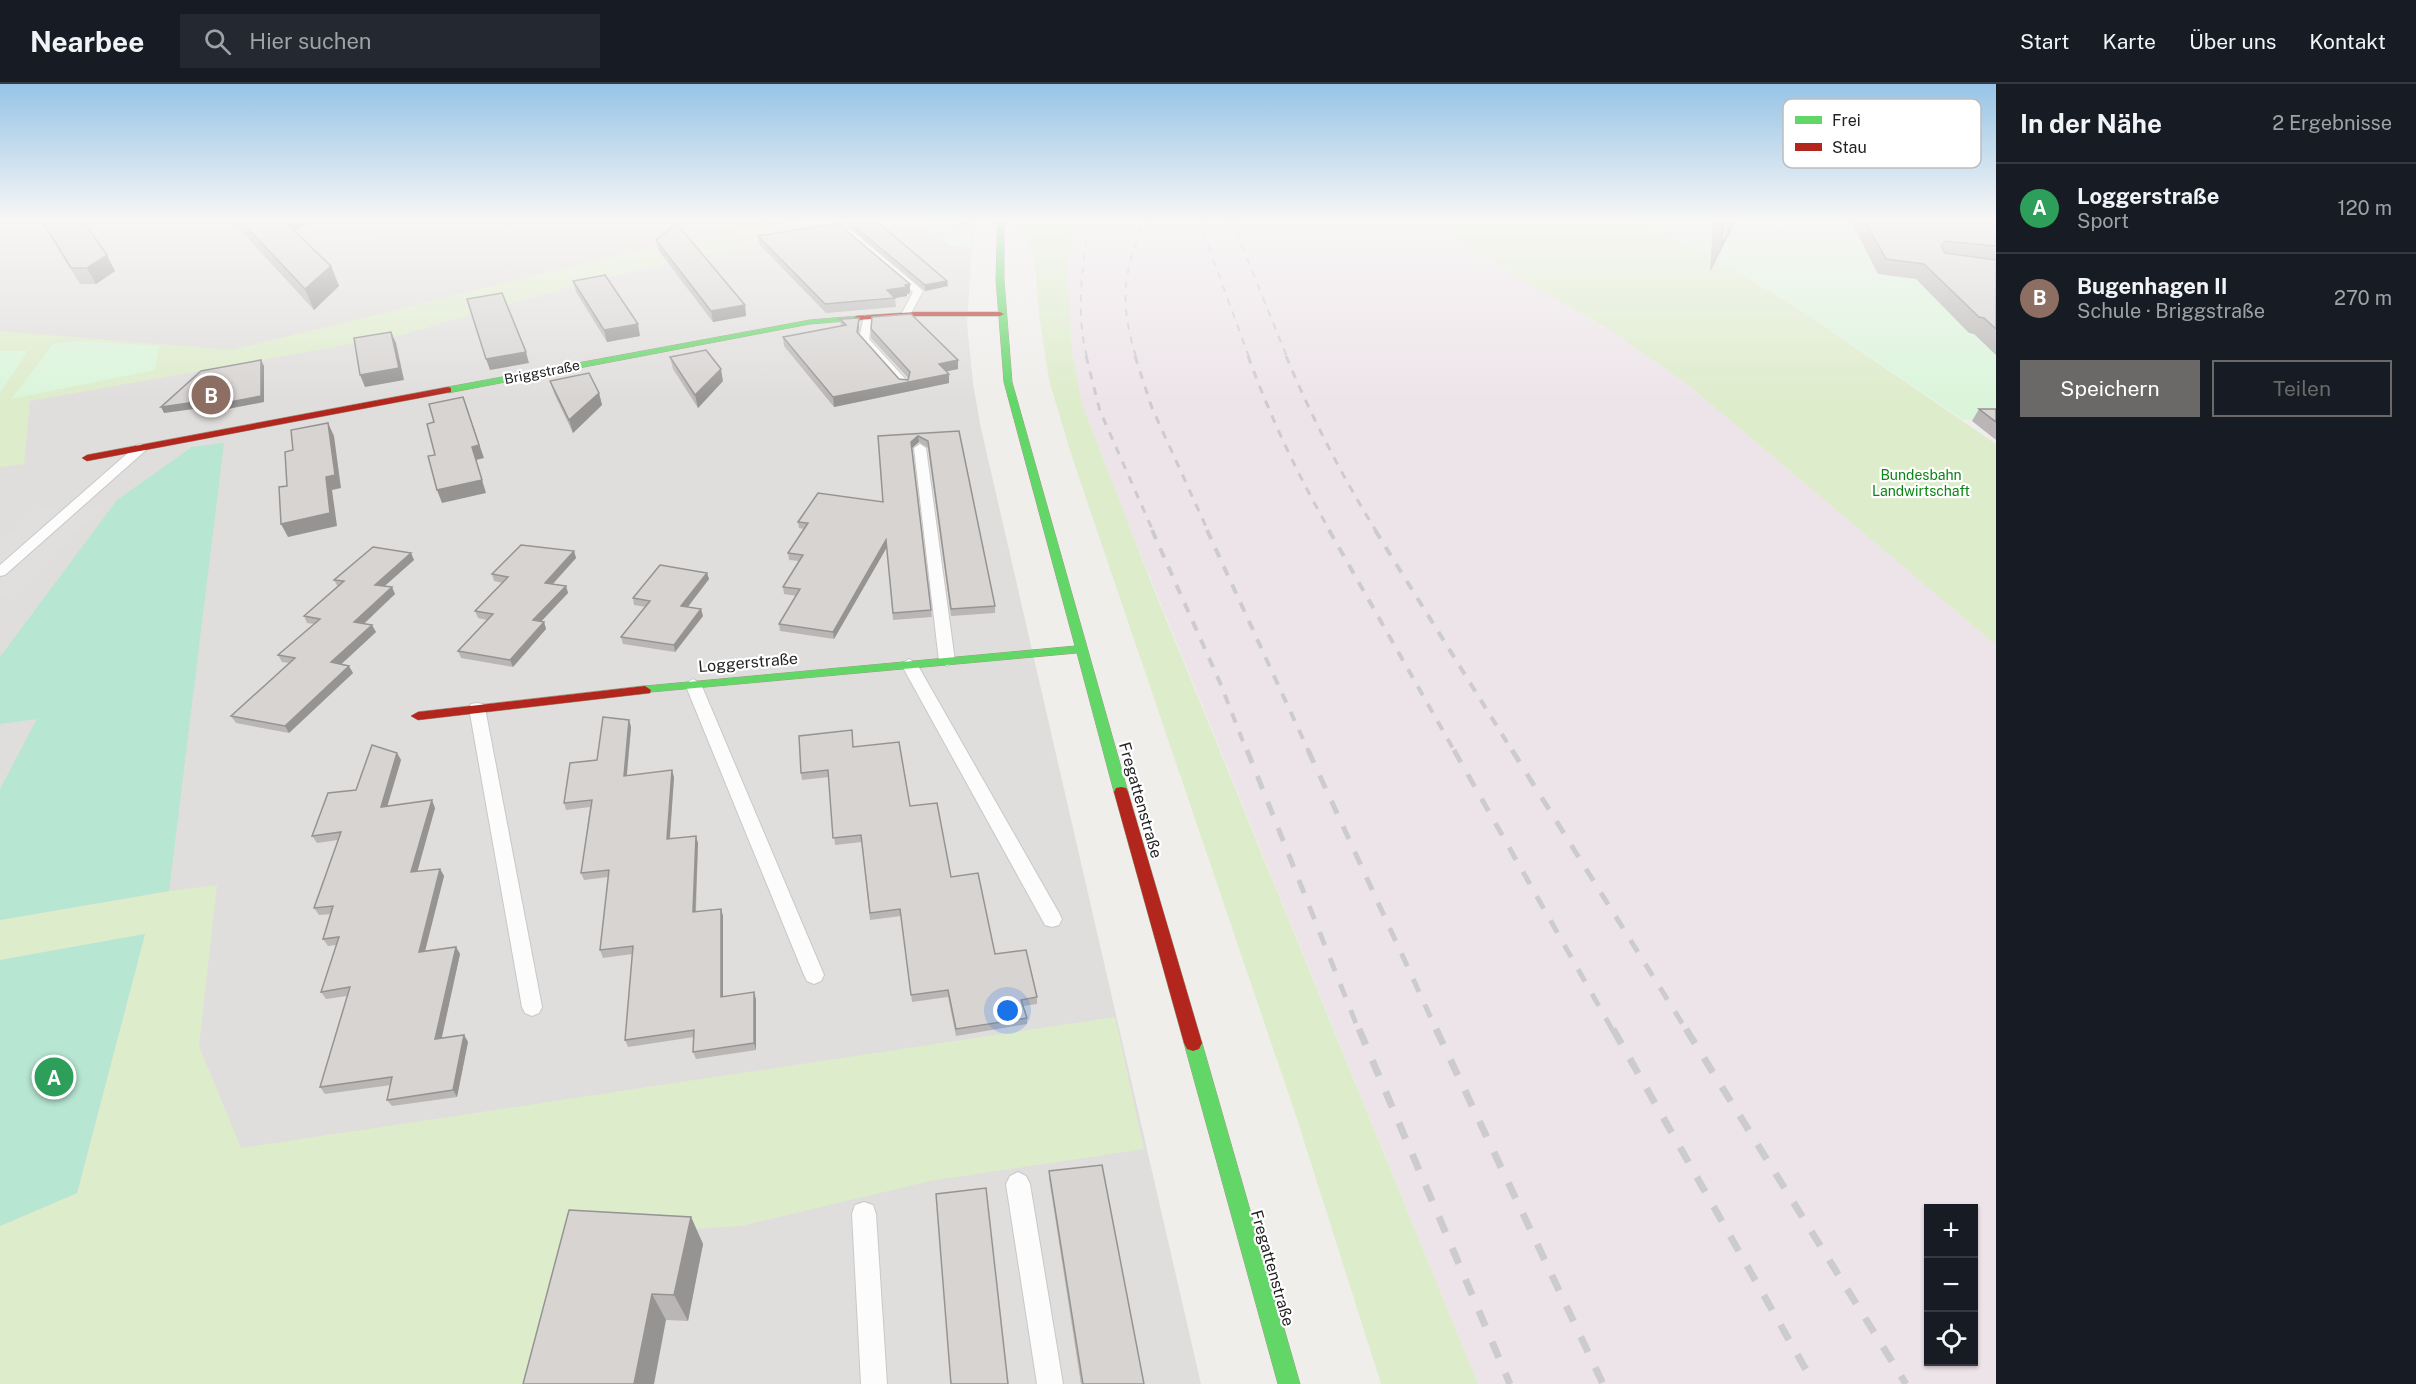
<!DOCTYPE html>
<html lang="de">
<meta charset="utf-8">
<style>
body{margin:0;font-family:"Public Sans",sans-serif;background:#242831;color:#f1f3f6}
.controls{position:absolute;right:18px;bottom:18px;display:grid;overflow:hidden;border-radius:0px;box-shadow:0 2px 4px #0004}
.controls button{width:54px;height:54px;display:grid;place-items:center;padding:0;border:0;border-bottom:2px solid #363941;background:#171b24;color:#f1f3f6;font:30px sans-serif}
.you{position:absolute;left:1008px;top:927px;width:21px;height:21px;margin:-15px;border:4px solid #fff;border-radius:50%;background:#1a73e8;box-shadow:0 0 0 9px #1a73e833}
.badge{display:grid;place-items:center;width:39px;height:39px;border-radius:50%;background:#6a6968;color:#fff;font-size:20px;font-weight:700}
.pin{position:absolute;translate:-50% -50%;border:3px solid #fff;box-shadow:0 2px 6px #0006}
.list{margin:0;padding:0;list-style:none}
h2{display:flex;justify-content:space-between;align-items:center;height:78px;margin:0;padding:0 24px;font-size:26px}
h2 small{font-size:20px;font-weight:400;color:#9ea1a6}
.list li{display:grid;grid-template-columns:39px 1fr auto;gap:18px;align-items:center;box-sizing:border-box;height:90px;padding:0 24px;border-top:2px solid #363941}
.list b{display:block;font-size:22px;white-space:nowrap}
.list p{margin:0;font-size:20px;white-space:nowrap;color:#9ea1a6}
.list em{font-size:20px;font-style:normal;color:#9ea1a6}
.actions{display:flex;gap:12px;padding:18px 24px}
.actions a{flex:1;padding:14px 0;border:2px solid #6a6968;border-radius:0px;text-align:center;font-size:21px;color:#6a6968}
.actions .main{background:#6a6968;color:#fff}
.icon{flex:none;width:33px;height:33px;fill:none;stroke:currentColor;stroke-width:2;stroke-linecap:round;stroke-linejoin:round}
.map{position:relative;flex:none;width:1996px;height:1300px;overflow:hidden}
header{display:flex;align-items:center;gap:36px;box-sizing:border-box;height:84px;padding:0 30px;background:#171b24;border-bottom:2px solid #363941}
header strong{font-size:28px}
nav{display:flex;gap:33px;margin-inline-start:auto;font-size:21px}
.search{width:420px;height:54px;background:#242831;display:flex;align-items:center;gap:15px;box-sizing:border-box;padding:0 21px;border-radius:0px;color:#9ea1a6;font-size:22px}
main{display:flex}
aside{flex:1;background:#171b24}
.map>svg:first-child{display:block}
</style>
<header>
<strong>Nearbee</strong>
<div class="search"><svg class="icon" aria-label="search" viewBox="0 0 24 24"><circle cx="10" cy="10" r="6"/><path d="M15 15l6 6"/></svg>Hier suchen</div>
<nav><a>Start</a><a>Karte</a><a>Über uns</a><a>Kontakt</a></nav>
</header>
<main>
<div class="map">
<svg width="1996" height="1300" viewBox="0 0 1996 1300">
<rect width="100%" height="100%" fill="#f0eeeb"/>
<path fill="#dfdedc" d="M0,135h974l-7,104 6,60 7,41 221,960h-1201z"/>
<path fill="#ede4e9" fill-rule="evenodd" d="M1073,135h346l193,112 79,56 305,258v739h-518l-356,-876 -40,-104 -10,-52 -5,-85zM1928,1124h46v154h-46z"/>
<g fill="#ddeccb">
<path d="M815,135h158l-1,2h-27l-105,9 -73,12 -177,39 -189,54 -371,66 -6,63 -24,3v-136l231,19 368,-90 102,-22z"/>
<path d="M1019,135h54l-6,48 5,85 10,52 69,178 327,802h-97l-84,-265 -225,-662 -23,-77 -10,-66 -5,-59 -12,-24z"/>
<path d="M1419,135h215l86,43 73,43 203,139v201l-305,-258 -79,-56z"/>
<path d="M217,801l-18,161 42,102 874,-131 29,132 -214,32 -189,45 -169,10 -42,148h-530v-158l77,-33 68,-259 -145,26v-40l169,-29z"/>
</g>
<g fill="#daf5da">
<path d="M1635,135h361v201h-33l-169,-115 -74,-43z"/>
<path d="M945,137h12l1,9 13,1 -1,17 -19,-2 -37,-22z"/>
<path d="M79,257l80,5 -4,24 -144,29 42,-55z"/>
<path d="M0,267h28l-28,42z"/>
</g>
<g fill="#b7e6d2">
<path d="M224,359l-55,448 -169,29v-131l37,-70 -37,5v-67l117,-157 75,-53z"/>
<path d="M145,850l-68,259 -77,33v-266z"/>
</g>
<g fill="#e0dfde">
<path d="M331,135h44l-10,9 17,14 -52,11 -21,-16z"/>
<path d="M36,426h65l-92,85 -9,1v-54z"/>
</g>
<g fill="none" stroke-linecap="round" stroke-linejoin="round">
<g stroke="#c9c8c7" stroke-width="2">
<g id="lane">
<path d="M844,145h6l71,60 2,2 -14,26 -8,-2 12,-23 -69,-59z"/>
<path d="M864,231l8,2 -3,22 40,44v4h-8l-42,-48z"/>
<path d="M141,360l6,4 -2,3 -140,124 -5,1v-11l137,-120z"/>
<path d="M920,360l6,4 29,213 -8,5 -8,-5 -25,-213z"/>
<path d="M909,575l8,5 142,249 3,6 -3,6 -7,2 -7,-2 -144,-261z"/>
<path d="M693,595l8,5 123,291 -3,6 -7,3 -7,-3 -3,-6 -119,-291z"/>
<path d="M477,619l6,1 2,4 57,299 -3,6 -7,3 -7,-3 -3,-6 -53,-299 2,-4z"/>
<path d="M1018,1088l8,4 4,8 33,200h-26l-31,-200 4,-8z"/>
<path d="M864,1118l9,3 3,9 11,170h-26l-9,-170 3,-9z"/>
</g>
</g>
<g stroke="#999a82" stroke-width="1">
<g id="fast">
<path d="M998,135h6v61l8,102 116,410 -2,4h-10l-2,-4 -37,-139 -437,40 -1,-3 6,-4 430,-40 -71,-264 -8,-102z"/>
<path d="M857,232h3v4l-50,4 -362,69 -4,-3 4,-3 362,-67z"/>
<path d="M1193,951l6,2 3,6 98,341h-22l-94,-341 3,-6z"/>
</g>
</g>
<g stroke="#999a82" stroke-width="1">
<g id="jam">
<path d="M916,228h84l4,2 -4,2h-84l-59,4 -4,-2 4,-2z"/>
<path d="M448,303l3,1v4l-364,69 -5,-3 5,-3z"/>
<path d="M645,602l6,4 -1,3 -232,27 -7,-4 7,-4z"/>
<path d="M1121,703l5,1 2,4 74,251 -3,6 -6,2 -6,-2 -3,-6 -70,-251 2,-4z"/>
</g>
</g>
<use href="#lane" fill="#fdfcfc" fill-rule="evenodd"/>
<use href="#fast" fill="#63d668" fill-rule="evenodd"/>
<use href="#jam" fill="#b3261e" fill-rule="evenodd"/>
<g stroke="#ccc" stroke-width="2" stroke-dasharray="7 7" stroke-linecap="butt">
<path d="M1201,135l1,10 47,128"/>
<path d="M1231,135l56,138"/>
<path d="M1087,273c-12,-46 -4,-92 2,-138"/>
<path d="M1136,273c-17,-56 -13,-85 9,-138"/>
</g>
<g stroke="#ccc" stroke-width="3" stroke-dasharray="8 8" stroke-linecap="butt">
<path d="M1086,272l14,55 53,120"/>
<path d="M1135,272l17,52 56,123"/>
<path d="M1248,272c22,60 50,120 82,175"/>
<path d="M1286,272c25,60 56,120 90,175"/>
</g>
<g stroke="#ccc" stroke-width="4" stroke-dasharray="10 10" stroke-linecap="butt">
<path d="M1152,446l69,155 26,67"/>
<path d="M1207,446l102,222"/>
<path d="M1329,446l126,222"/>
<path d="M1375,446l138,222"/>
</g>
<g stroke="#ccc" stroke-width="5" stroke-dasharray="14 14" stroke-linecap="butt">
<path d="M1247,666l112,281"/>
<path d="M1308,666l129,281"/>
<path d="M1454,666l159,281"/>
<path d="M1512,666l175,281"/>
</g>
<g stroke="#ccc" stroke-width="7" stroke-dasharray="17 17" stroke-linecap="butt">
<path d="M1359,945l151,355"/>
<path d="M1436,945l167,355"/>
<path d="M1613,945l201,355"/>
<path d="M1686,945l220,355"/>
</g>
</g>
<g fill="#b9b6b5">
<path d="M41,135h41l33,52 -19,13h-16z"/>
<path d="M230,135h82l-17,13 36,34 8,20 -25,24z"/>
<path d="M849,135l99,67 -23,5 -76,-64z"/>
<path d="M1709,135h27l-26,53 3,-52z"/>
<path d="M1850,135h146v136l-22,-21 -5,-1 -53,-54 -38,-5z"/>
<path d="M842,143l68,57v9l-3,1v2l-12,2 1,9 -70,6 -67,-69 -1,-8z"/>
<path d="M656,156l89,65 1,11 -33,6 -55,-72z"/>
<path d="M573,197l67,55 -33,6 -31,-50z"/>
<path d="M859,234v9l-1,7 41,45h10l-38,-41v-9l87,40 -12,2 3,12 -115,24 -50,-61 -1,-9 58,-11 -1,-7z"/>
<path d="M670,273l53,24 -25,27 -25,-39z"/>
<path d="M550,297l49,12 3,12 -29,28 -19,-40z"/>
<path d="M1979,325h17v31l-24,-19z"/>
<path d="M959,347l36,175v7l-44,3 -23,-168 -9,-6 -7,6 20,169 -39,3 -6,-73 -53,92 -54,-8 -1,-7 18,-28 -13,-2 -1,-7 16,-26 -10,-1 -1,-7 16,-24 -5,-1 -1,-6 85,-20 -5,-66z"/>
<path d="M574,467l2,7 -23,26 13,2 2,7 -27,28 3,1 2,7 -33,38 -52,-9 -3,-7 29,-31 -9,-2 -3,-7 28,-28 -9,-2 -2,-7z"/>
<path d="M411,469l3,7 -30,26 11,8 -31,30 12,8 -35,32 12,9 -64,60 -53,-10 -5,-7 58,-53 -7,-1 -4,-7 36,-31 -7,-1 -3,-7 34,-29 -4,-7z"/>
<path d="M707,489l2,6 -21,28 15,9 -28,36 -52,-8 -2,-7 25,-30 -12,-2 -1,-7z"/>
<path d="M629,636l2,7 -4,48 47,2 -4,62 28,4 -2,69 25,-3 2,7v80l33,3v51l-60,9 -3,-7 1,-15 -66,10 -3,-7 7,-86 -29,4 -3,-8 8,-73 -24,3 -3,-7 9,-66 -24,3 -2,-7z"/>
<path d="M853,663l57,59 85,148 42,43v7l-14,2 4,12v6l-71,12 -8,-39 -36,5 -11,-86 -31,4 -8,-78 -27,3 -6,-68 -27,3 -1,-7z"/>
<path d="M397,669l4,7 -14,46 48,2 -18,64 23,-3 4,7 -19,75 31,-4 4,7 -19,85 23,-4 4,7 -11,55 -65,9 -5,-6 4,-15 -66,9 -5,-7 27,-91 -21,3 -5,-7 15,-47 -8,1 -5,-7 8,-25 -12,1 -5,-7 24,-68 -21,3 -5,-7 44,-46z"/>
<path d="M1049,1087l95,213h-63l-32,-206z"/>
<path d="M691,1133l12,27 -15,77 -22,-1 -143,64z"/>
</g>
<g fill="#969493">
<path d="M281,135h31l-24,18z"/>
<path d="M1735,135h1l-26,53 12,-27z"/>
<path d="M107,171l8,16 -19,13 -9,-16z"/>
<path d="M331,182l8,20 -25,24 -9,-21z"/>
<path d="M947,197l1,5 -23,5v-6z"/>
<path d="M910,200v9l-3,1v2l-19,3 -1,-9z"/>
<path d="M745,221l1,11 -33,6 -2,-11z"/>
<path d="M859,234v9l-2,13v-8z"/>
<path d="M638,240l2,12 -33,6 -3,-12z"/>
<path d="M391,248l5,11 8,37 -39,7 -5,-12z"/>
<path d="M526,268l3,11 -39,7 -4,-11z"/>
<path d="M261,276l3,6v36l-52,10 -3,-5 -45,6 -3,-6z"/>
<path d="M958,276v9l-19,4v-9z"/>
<path d="M721,285l2,12 -25,27 -3,-13z"/>
<path d="M949,290v9l-115,24 -1,-10z"/>
<path d="M599,309l3,12 -29,28 -4,-13z"/>
<path d="M463,313l21,61 -8,2 10,33 -44,10 -5,-13z"/>
<path d="M328,339l6,13 7,52 -9,2 5,36 -49,11 -7,-13z"/>
<path d="M918,352l1,6 -7,6 -1,-6z"/>
<path d="M886,456l1,7 -53,92 -1,-7z"/>
<path d="M574,467l2,7 -29,32 -2,-7z"/>
<path d="M411,469l3,7 -36,32 -3,-7z"/>
<path d="M707,489l2,6 -26,34 -2,-7z"/>
<path d="M566,502l2,7 -32,34 -3,-7z"/>
<path d="M392,503l3,7 -37,35 -4,-7z"/>
<path d="M701,525l2,7 -28,36 -1,-7z"/>
<path d="M544,538l2,7 -33,38 -3,-7z"/>
<path d="M372,541l4,7 -41,38 -4,-8z"/>
<path d="M349,582l4,7 -64,60 -4,-7z"/>
<path d="M629,636l2,7 -5,56 -2,-7z"/>
<path d="M397,669l4,7 -16,54 -4,-7z"/>
<path d="M672,686l2,7 -5,69 -2,-7z"/>
<path d="M432,716l3,8 -20,72 -4,-8z"/>
<path d="M696,752l2,7 -3,76 -2,-7z"/>
<path d="M440,785l4,7 -21,83 -4,-7z"/>
<path d="M721,825l2,7v88l-2,-7z"/>
<path d="M456,863l4,7 -20,92 -5,-7z"/>
<path d="M754,908l2,7v51l-2,-7z"/>
<path d="M464,951l4,7 -11,55 -4,-7z"/>
<path d="M691,1133l12,27 -15,77 -14,-26z"/>
<path d="M652,1210l14,26 -12,64h-20z"/>
</g>
<g fill="#d7d4d2" stroke="#969493" stroke-width="1.5">
<path d="M41,135h41l25,36 -20,13h-16z"/>
<path d="M239,135h43l49,47 -26,23z"/>
<path d="M849,135h25l73,62 -22,4 -76,-63z"/>
<path d="M1723,135h12l-13,26z"/>
<path d="M1864,135h132v27l-51,-5 -4,5 4,7 51,7v69l-12,-11 -5,-1 -55,-53 -38,-5z"/>
<path d="M841,139l1,4 68,57 -5,1 2,2 -20,3 8,8 -70,6 -67,-68z"/>
<path d="M677,140l68,81 -34,6 -55,-71z"/>
<path d="M605,191l33,49 -34,6 -31,-49z"/>
<path d="M502,209l24,59 -40,7 -19,-60z"/>
<path d="M911,230l47,46 -19,4 10,10 -116,23 -50,-60 63,-12 -6,-6 19,-1 -2,14 42,47 9,1 2,-8 -39,-43 1,-12z"/>
<path d="M391,248l8,36 -39,7 -6,-37z"/>
<path d="M706,266l15,19 -26,26 -25,-38z"/>
<path d="M261,276v36l-52,10v-6l-48,7 40,-36z"/>
<path d="M589,289l10,20 -30,27 -19,-39z"/>
<path d="M463,313l16,48 -7,2 10,33 -45,10 -9,-34 7,-1 -8,-31 7,-2 -5,-18z"/>
<path d="M1979,325h17v13z"/>
<path d="M328,339l7,52 -9,2 4,36 -49,11 -2,-37 8,-1 -2,-34 8,-2 -2,-20z"/>
<path d="M959,347l36,175 -44,3 -23,-168 -10,-5 -7,6 20,168 -38,3 -7,-73 -53,92 -54,-8 21,-35 -17,-2 20,-32 -15,-2 20,-30 -10,-1 20,-29 65,9 -5,-66z"/>
<path d="M521,461l53,6 -29,32 21,3 -33,34 11,2 -34,38 -52,-9 35,-37 -18,-3 33,-34 -16,-3z"/>
<path d="M373,463l38,6 -36,32 17,2 -38,35 18,3 -41,37 18,4 -64,60 -54,-10 64,-58 -17,-3 42,-36 -16,-3 40,-35 -10,-1z"/>
<path d="M660,481l47,8 -26,33 20,3 -27,36 -53,-8 29,-36 -17,-3z"/>
<path d="M603,633l26,3 -5,56 48,-6 -5,69 29,-3 -3,76 28,-3v88l33,-5v51l-61,9 1,-22 -69,10 8,-94 -33,4 9,-80 -28,3 11,-73 -28,3 6,-40 27,-3z"/>
<path d="M852,646l1,17 46,-5 11,64 27,-3 14,74 27,-4 17,81 31,-4 11,47 -16,3 6,18 -71,11 -8,-39 -37,5 -11,-86 -30,4 -9,-78 -28,3 -5,-68 -27,3 -2,-37z"/>
<path d="M372,661l25,8 -16,54 51,-7 -21,72 29,-3 -21,83 37,-5 -21,92 29,-4 -11,55 -66,10 5,-23 -72,10 30,-100 -29,5 18,-55 -16,2 10,-33 -19,2 27,-76 -29,4 16,-43 28,-3z"/>
<path d="M1102,1081l42,219h-61l-34,-213z"/>
<path d="M986,1104l22,196h-57l-15,-190z"/>
<path d="M569,1126l122,7 -17,78 -22,-1 -18,90h-111z"/>
</g>
<linearGradient id="sky" x2="0" y2="1"><stop stop-color="#97c4e6"/><stop offset="0.43" stop-color="#f8f7f6"/><stop offset="1" stop-color="#f8f7f6" stop-opacity="0"/></linearGradient>
<rect width="1996" height="317" fill="url(#sky)"/>
<g text-anchor="middle" stroke-width="4.5" stroke-linejoin="round" paint-order="stroke">
<g font-size="14" fill="#222" stroke="#fff">
<text transform="translate(542 288) rotate(-11)" y="5">Briggstraße</text>
</g>
<g font-size="14" fill="#0c8416" stroke="#fff">
<text x="1921" y="396">Bundesbahn<tspan x="1921" dy="16">Landwirtschaft</tspan></text>
</g>
<g font-size="16" fill="#222" stroke="#fff">
<text transform="translate(748 578) rotate(-5)" y="6">Loggerstraße</text>
<text transform="translate(1141 716) rotate(74)" y="6">Fregattenstraße</text>
<text transform="translate(1273 1184) rotate(74)" y="6">Fregattenstraße</text>
</g>
</g>
<rect x="1783" y="15" width="198" height="69" rx="9" fill="#fff" stroke="#bdbdbd" stroke-width="1.5"/>
<rect x="1795" y="32" width="27" height="8" fill="#63d668"/>
<rect x="1795" y="59" width="27" height="8" fill="#b3261e"/>
<g font-size="16" fill="#222">
<text x="1832" y="42">Frei</text>
<text x="1832" y="69">Stau</text>
</g>
</svg>
<div class="controls">
<button>+</button>
<button>−</button>
<button><svg class="icon" aria-label="locate" viewBox="0 0 24 24"><circle cx="12" cy="12" r="6"/><path d="M12 2v4M12 18v4M2 12h4M18 12h4"/></svg></button>
</div>
<div class="you"></div>
<div class="pin badge" style="left:54px;top:993px;background:#2e9e5b">A</div>
<div class="pin badge" style="left:211px;top:311px;background:#8d6e63">B</div>
</div>
<aside>
<h2>In der Nähe<small>2 Ergebnisse</small></h2>
<ul class="list">
<li><span class="badge" style="background:#2e9e5b">A</span><div><b>Loggerstraße</b><p>Sport</p></div><em>120 m</em></li>
<li><span class="badge" style="background:#8d6e63">B</span><div><b>Bugenhagen II</b><p>Schule · Briggstraße</p></div><em>270 m</em></li>
</ul>
<div class="actions"><a class="main">Speichern</a><a>Teilen</a></div>
</aside>
</main>
